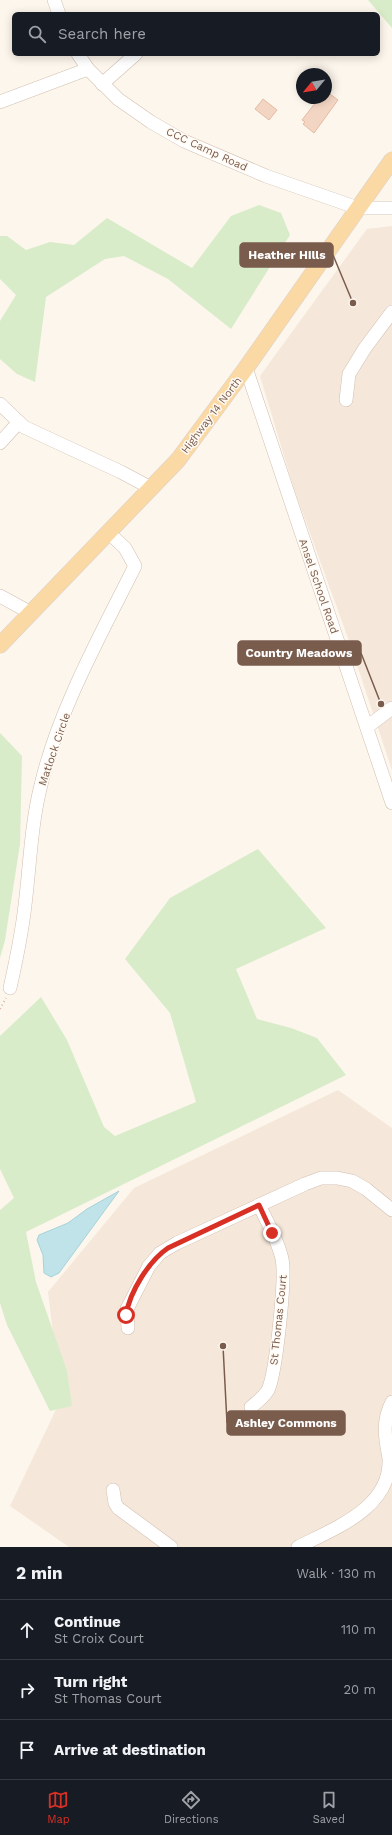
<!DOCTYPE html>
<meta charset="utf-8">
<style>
body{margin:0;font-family:"Work Sans",sans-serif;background:#20242c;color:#f1f3f6}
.compass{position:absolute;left:296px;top:68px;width:36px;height:36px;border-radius:50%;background:#171b24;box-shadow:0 2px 10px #0003;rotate:240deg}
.stop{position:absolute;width:12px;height:12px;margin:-9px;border:3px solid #d93025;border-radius:50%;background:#fff}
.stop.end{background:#d93025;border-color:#fff;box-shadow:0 1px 4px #0008}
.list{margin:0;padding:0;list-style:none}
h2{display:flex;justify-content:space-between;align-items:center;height:52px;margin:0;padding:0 16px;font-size:17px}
h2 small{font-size:13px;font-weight:400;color:#9ea1a6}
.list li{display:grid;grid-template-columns:26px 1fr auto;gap:12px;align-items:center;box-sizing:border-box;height:60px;padding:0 16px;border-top:1px solid #363941}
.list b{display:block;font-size:15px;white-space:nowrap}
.list p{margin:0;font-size:13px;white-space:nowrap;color:#9ea1a6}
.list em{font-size:13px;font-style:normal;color:#9ea1a6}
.icon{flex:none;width:22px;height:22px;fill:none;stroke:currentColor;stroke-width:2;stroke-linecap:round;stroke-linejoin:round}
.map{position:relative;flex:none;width:392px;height:1547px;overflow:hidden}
.search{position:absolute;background:#171b24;box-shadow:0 2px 10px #0003;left:12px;right:12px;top:12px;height:44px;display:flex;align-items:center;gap:10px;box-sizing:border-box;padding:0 14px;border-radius:6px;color:#9ea1a6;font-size:15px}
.sheet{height:232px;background:#171b24}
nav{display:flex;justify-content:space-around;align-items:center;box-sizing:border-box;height:56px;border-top:1px solid #363941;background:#171b24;font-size:11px;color:#9ea1a6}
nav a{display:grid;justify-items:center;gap:2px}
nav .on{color:#d93025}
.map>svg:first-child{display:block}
</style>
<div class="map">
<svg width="392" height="1547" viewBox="0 0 392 1547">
<rect width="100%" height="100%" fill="#fdf6ec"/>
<g fill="#f5e8da">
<path d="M392,226v544l-44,-132 -54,-149 -34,-113 107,-147z"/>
<path d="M338,1090l54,38v419h-323l-59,-41 51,-107 -13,-107 86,-104z"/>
</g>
<g fill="#d8ecc9">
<path d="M368,0h24v28z"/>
<path d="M259,205l22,8 9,22 -59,94 -63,-50 -44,-23 -19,3 -59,38 -11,85 -18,-8 -17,-15v-38l16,-26 -16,-16v-43h7l19,14 24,-8 24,3 33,-27 85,50 39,-52z"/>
<path d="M0,733l22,23 -2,88 -15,96 -5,18z"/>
<path d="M258,849l68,79 -90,41 21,50 34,9 26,10 29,37 -320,157 10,50 31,89 5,35 -22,5 -43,-86 -7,-22v-93l14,-12 -14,-29v-133l41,-39 26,43 37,87 11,9 81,-34 -26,-89 -45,-54 45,-61z"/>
</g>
<path fill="#bfe3e8" stroke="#a5d3da" d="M119,1191l-60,82 -8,4 -7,-4 -1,-18 -6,-15 2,-5 29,-12 19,-14z"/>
<g fill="#f3d5c3" stroke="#e6bba3">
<path d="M326,91l12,9 -24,33 -11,-9 2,-2 -3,-2 17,-22h7z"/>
<path d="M263,99l14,11 -8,10 -14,-11z"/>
</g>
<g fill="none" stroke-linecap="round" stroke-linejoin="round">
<g stroke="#d1beb0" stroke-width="14">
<g id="minor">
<path d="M54,0l5,14"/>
<path d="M78,54l10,15 30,30 33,23 33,19 82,35 92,32h34"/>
<path d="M102,84l34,-30"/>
<path d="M0,102l88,-33"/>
<path d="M246,368l146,435"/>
<path d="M346,400l3,-26 16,-26 27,-36"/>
<path d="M0,404l24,23 97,45 30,16"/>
<path d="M0,443l19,-21"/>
<path d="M0,596l31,17"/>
<path d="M367,727l25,-19"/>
<path d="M10,988c6,-27 12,-55 15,-83 5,-40 6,-81 16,-120 17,-74 60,-151 94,-219l-10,-18 -17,-16"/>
<path d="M128,1328l-1,-19 22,-43 11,-13 17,-10 128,-59 16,-6h16l15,3 14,8 26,21"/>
<path d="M251,1407c6,-5 13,-10 17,-17 8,-17 18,-112 14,-131 -4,-19 -15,-37 -23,-54"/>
<path d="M113,1490l2,13 3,5 53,39"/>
<path d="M298,1547c35,-18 94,-39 91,-89 -4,-20 -7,-37 3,-56"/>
</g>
</g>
<g stroke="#dad1cd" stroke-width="17">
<path id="major" d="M0,645l178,-185 68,-92 146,-208"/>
</g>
<path stroke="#d9b8a5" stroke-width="2" stroke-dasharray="1 3" stroke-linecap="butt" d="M0,1009l6,-11"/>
<use href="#minor" stroke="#fff" stroke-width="13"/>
<use href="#major" stroke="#fbd9a5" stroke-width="16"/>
</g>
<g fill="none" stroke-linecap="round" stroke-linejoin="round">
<path stroke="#d93025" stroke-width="5" d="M126,1315c4,-24 23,-54 42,-67l91,-43 13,28"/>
</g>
<g text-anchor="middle" stroke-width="3" stroke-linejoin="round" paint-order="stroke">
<g font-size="11" fill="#7a5c4d" stroke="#fffaf3">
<text transform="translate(207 149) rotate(25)" y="4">CCC Camp Road</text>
<text transform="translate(211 415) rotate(-53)" y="4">Highway 14 North</text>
<text transform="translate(319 586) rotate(71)" y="4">Ansel School Road</text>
<text transform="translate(54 749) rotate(-71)" y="4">Matlock Circle</text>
<text transform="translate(278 1320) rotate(-84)" y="4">St Thomas Court</text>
</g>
</g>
<path fill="none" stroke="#7a5c4d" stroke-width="1.5" d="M353 303L333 255M381 704L361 653M223 1346L227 1423"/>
<g fill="#7a5c4d" stroke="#fffaf3" stroke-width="1.5">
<circle cx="353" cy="303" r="4"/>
<circle cx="381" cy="704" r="4"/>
<circle cx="223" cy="1346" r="4"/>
</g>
<g fill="#7a5c4d" stroke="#7a5c4d" stroke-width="1.5">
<rect x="240" y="243" width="93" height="24" rx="4"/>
<rect x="238" y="641" width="123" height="24" rx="4"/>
<rect x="227" y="1411" width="118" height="24" rx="4"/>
</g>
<g font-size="12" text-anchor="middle" font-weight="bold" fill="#fff">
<text x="287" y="259">Heather Hills</text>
<text x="299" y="657">Country Meadows</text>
<text x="286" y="1427">Ashley Commons</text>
</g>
</svg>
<svg class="compass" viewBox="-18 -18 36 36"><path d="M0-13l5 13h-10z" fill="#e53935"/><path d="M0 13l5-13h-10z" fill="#9ea1a6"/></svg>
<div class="stop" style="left:126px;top:1315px"></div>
<div class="stop end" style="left:272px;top:1233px"></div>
<div class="search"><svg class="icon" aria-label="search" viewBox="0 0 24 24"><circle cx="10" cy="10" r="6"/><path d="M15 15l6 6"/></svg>Search here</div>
</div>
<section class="sheet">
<h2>2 min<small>Walk · 130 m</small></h2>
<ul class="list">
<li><svg class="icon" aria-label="ahead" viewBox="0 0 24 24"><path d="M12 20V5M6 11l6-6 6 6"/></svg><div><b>Continue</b><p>St Croix Court</p></div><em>110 m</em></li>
<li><svg class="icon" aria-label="right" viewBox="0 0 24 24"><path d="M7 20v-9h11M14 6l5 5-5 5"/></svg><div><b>Turn right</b><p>St Thomas Court</p></div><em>20 m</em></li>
<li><svg class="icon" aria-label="arrive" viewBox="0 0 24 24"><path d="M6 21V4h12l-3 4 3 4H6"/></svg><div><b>Arrive at destination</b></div></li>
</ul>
</section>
<nav>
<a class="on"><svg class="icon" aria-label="map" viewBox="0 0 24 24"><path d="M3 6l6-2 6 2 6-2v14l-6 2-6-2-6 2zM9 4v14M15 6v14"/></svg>Map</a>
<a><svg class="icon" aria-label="directions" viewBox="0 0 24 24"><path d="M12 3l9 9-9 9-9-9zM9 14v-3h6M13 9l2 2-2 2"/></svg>Directions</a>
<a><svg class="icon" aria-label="saved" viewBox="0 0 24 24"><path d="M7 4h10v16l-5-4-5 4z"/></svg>Saved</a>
</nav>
